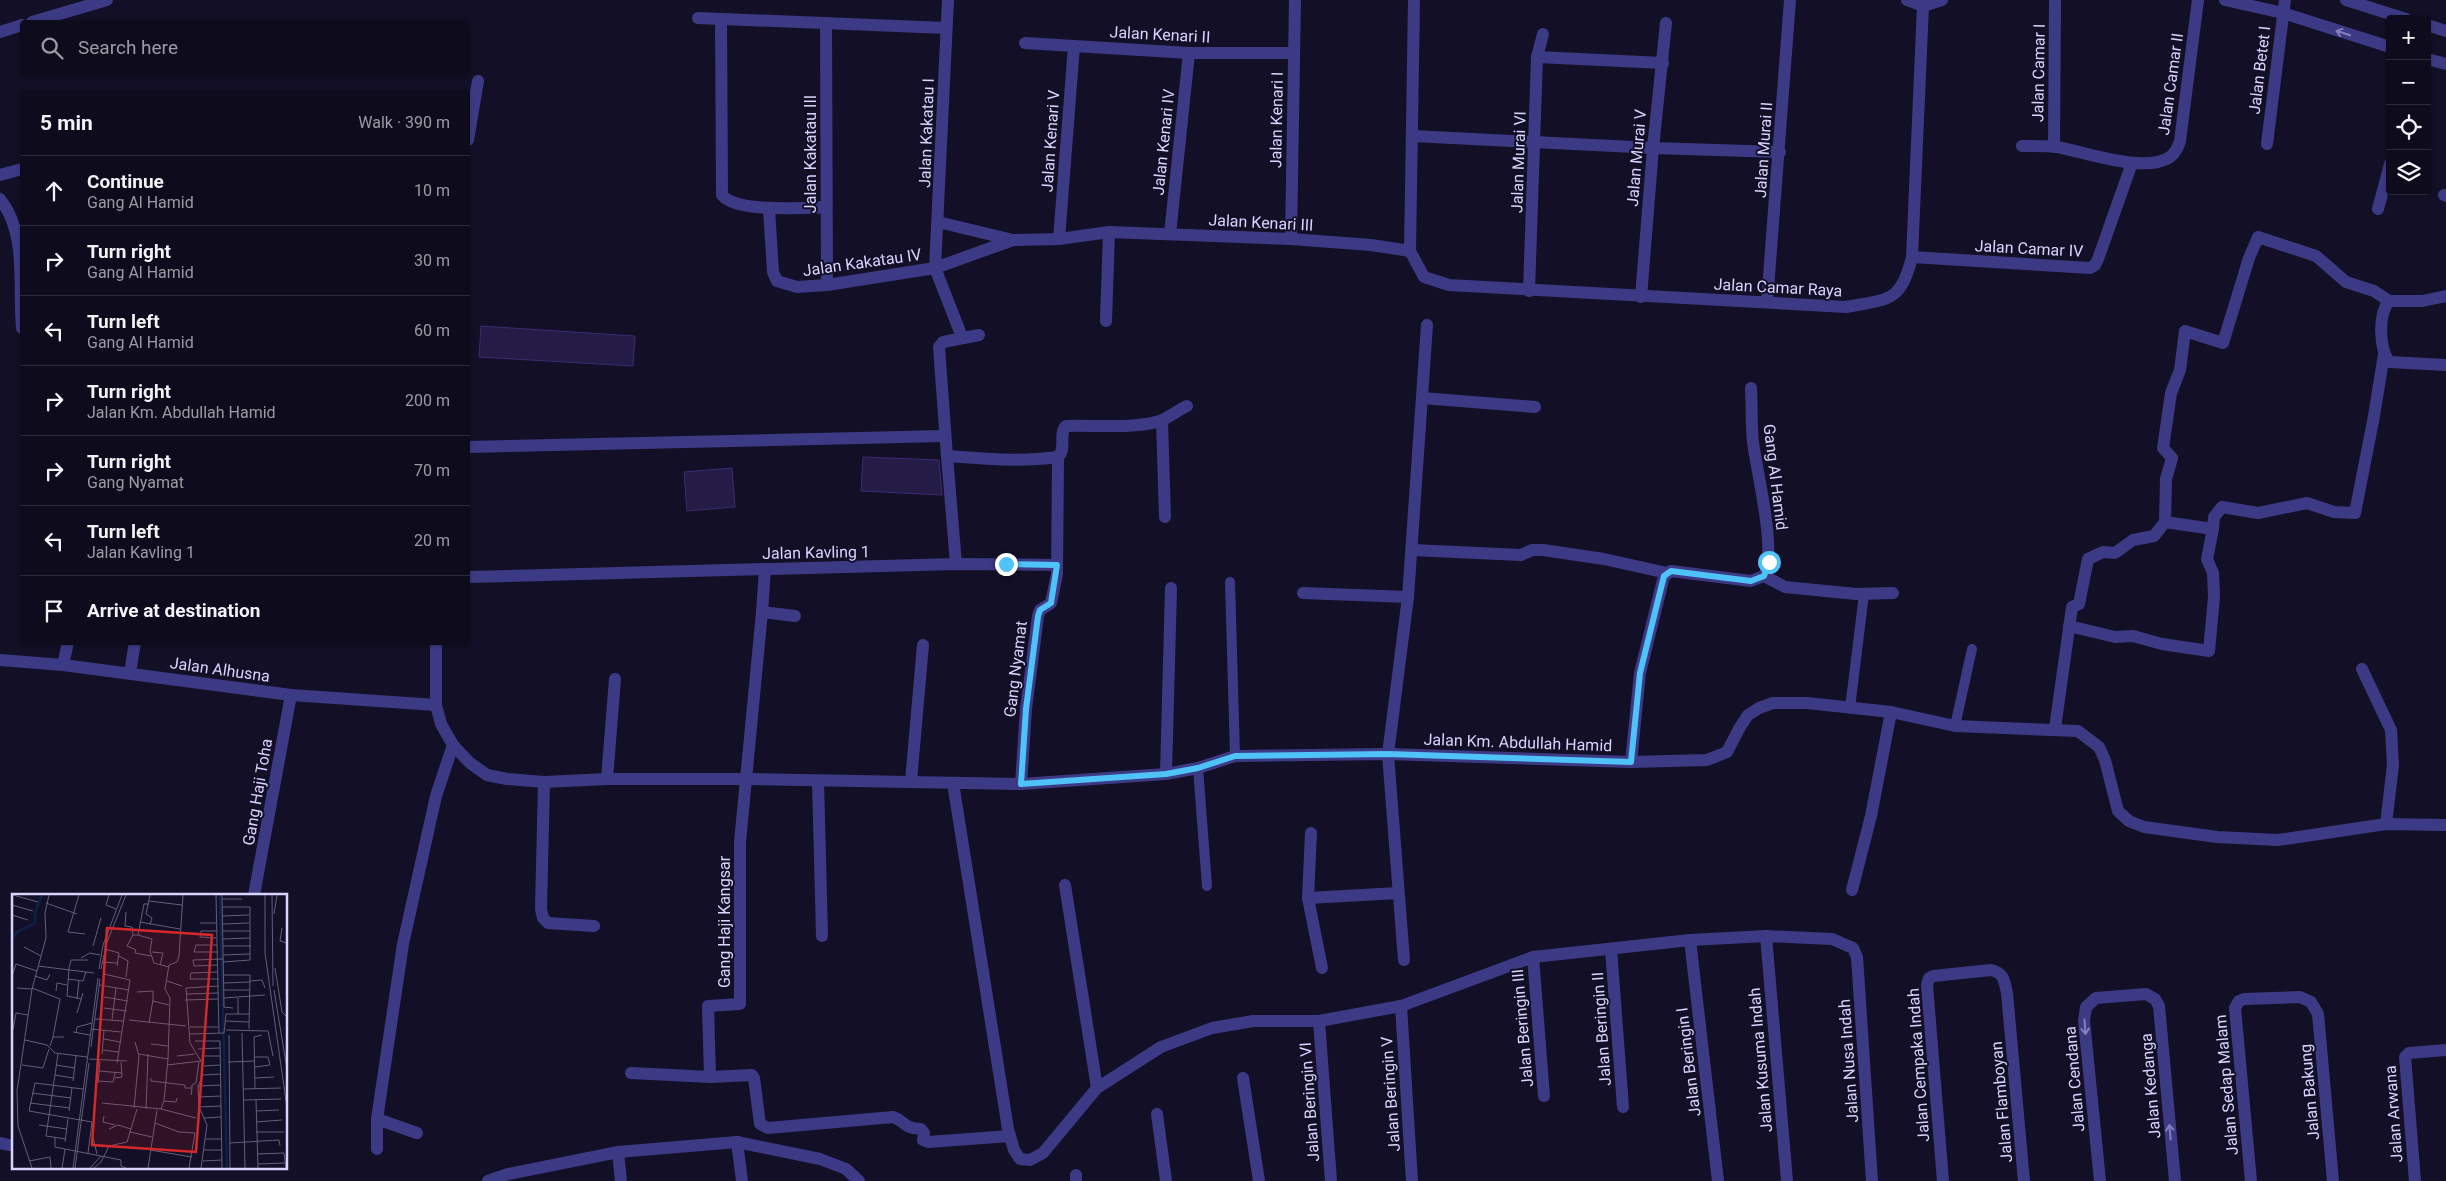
<!DOCTYPE html>
<meta charset="utf-8">
<style>
body{margin:0;font-family:Roboto,sans-serif;background:#171425;color:#f1f3f6}
.controls{position:absolute;right:15px;top:15px;display:grid;overflow:hidden;border-radius:5px;box-shadow:0 1px 4px #0004}
.controls button{width:45px;height:45px;display:grid;place-items:center;padding:0;border:0;border-bottom:1px solid #2e2b3b;background:#0e0b1c;color:#f1f3f6;font:25px sans-serif}
.stop{position:absolute;width:15px;height:15px;margin:-11px;border:4px solid #4fc3f7;border-radius:50%;background:#fff}
.stop.end{background:#4fc3f7;border-color:#fff;box-shadow:0 1px 5px #0008}
.list{margin:0;padding:0;list-style:none}
h2{display:flex;justify-content:space-between;align-items:center;height:65px;margin:0;padding:0 20px;font-size:21px}
h2 small{font-size:16px;font-weight:400;color:#9b9ba3}
.list li{display:grid;grid-template-columns:32px 1fr auto;gap:15px;align-items:center;box-sizing:border-box;height:70px;padding:0 20px;border-top:1px solid #2e2b3b}
.list b{display:block;font-size:19px;white-space:nowrap}
.list p{margin:0;font-size:16px;white-space:nowrap;color:#9b9ba3}
.list em{font-size:16px;font-style:normal;color:#9b9ba3}
.icon{flex:none;width:28px;height:28px;fill:none;stroke:currentColor;stroke-width:2;stroke-linecap:round;stroke-linejoin:round}
.map{position:relative;flex:none;width:2446px;height:1181px;overflow:hidden}
.search{position:absolute;background:#0e0b1c;box-shadow:0 1px 4px #0004;left:20px;top:20px;width:450px;height:55px;display:flex;align-items:center;gap:12px;box-sizing:border-box;padding:0 18px;border-radius:5px;color:#9b9ba3;font-size:19px}
.panel{position:absolute;background:#0e0b1c;box-shadow:0 1px 4px #0004;left:20px;top:90px;width:450px;height:555px;border-radius:5px}
.map>svg:first-child{display:block}
</style>
<div class="map">
<svg width="2446" height="1181" viewBox="0 0 2446 1181">
<rect width="100%" height="100%" fill="#130f26"/>
<g fill="#241b47" stroke="#3b2d73">
<path d="M481,326l154,10 -2,30 -154,-9z"/>
<path d="M863,457l76,3 3,35 -81,-4z"/>
<path d="M732,468l3,39 -48,4 -3,-39z"/>
</g>
<g fill="none" stroke-linecap="round" stroke-linejoin="round">
<g stroke="#3d3a85" stroke-width="10">
<path d="M1230,582l5,174"/>
<path d="M1850,708l14,-114"/>
<path d="M1955,726l17,-77"/>
<path d="M1198,768l9,118"/>
</g>
<g stroke="#3d3a85" stroke-width="12">
<path d="M948,0l-13,268 27,69"/>
<path d="M1907,0l16,6 19,-6"/>
<path d="M2225,0l58,13 107,34"/>
<path d="M2346,0l60,19"/>
<path d="M698,18l248,10"/>
<path d="M721,19l1,176c14,18 82,13 104,12"/>
<path d="M32,22l75,-22"/>
<path d="M826,23l1,262"/>
<path d="M2427,25l19,6"/>
<path d="M0,32l22,-7"/>
<path d="M1025,43l164,10h104"/>
<path d="M1537,57l126,6"/>
<path d="M2427,59l19,5"/>
<path d="M1413,136l240,12 127,4"/>
<path d="M468,140l10,-59"/>
<path d="M2267,144l18,-144"/>
<path d="M2022,146c11,0 23,0 35,1 28,5 88,27 113,10 6,-4 8,-10 10,-16l18,-141"/>
<path d="M2054,147l1,-147"/>
<path d="M0,175l22,-6"/>
<path d="M2444,195l2,1"/>
<path d="M0,199c28,35 18,87 22,129"/>
<path d="M769,209l4,63 4,9 20,6 30,-2 108,-17 78,-28"/>
<path d="M2378,209l12,-45"/>
<path d="M938,222l75,18 46,-1 50,-7 182,7 80,6 39,6"/>
<path d="M1170,234l19,-181"/>
<path d="M1059,239l15,-193"/>
<path d="M1291,239l4,-239"/>
<path d="M1410,251l14,26 25,8 397,22c42,-8 55,-4 66,-50l11,-251"/>
<path d="M1410,251l4,-251"/>
<path d="M1912,257l178,11 5,-3 3,-6 34,-96"/>
<path d="M1529,291l8,-234 6,-23"/>
<path d="M2446,296l-24,5h-33c-11,14 -10,46 0,61l57,3"/>
<path d="M1641,297l12,-149 13,-125"/>
<path d="M1767,302l23,-302"/>
<path d="M1106,321l3,-89"/>
<path d="M979,335l-36,7 -4,5 8,109c37,3 73,6 111,1 9,-8 0,-23 8,-31 26,-1 70,3 94,-5 7,-2 18,-11 27,-15"/>
<path d="M1422,398l113,9"/>
<path d="M1162,421l3,96"/>
<path d="M468,447l476,-11"/>
<path d="M947,456l9,108"/>
<path d="M2165,522l1,-43 6,-21 -9,-10 8,-55 9,-23 5,-39 38,12 26,-85 9,-21 58,19 30,26 28,9 15,10"/>
<path d="M1412,550l109,5 11,-5h11l61,9 63,14"/>
<path d="M1764,576l21,11 71,7 37,-1"/>
<path d="M468,577l488,-13 101,1"/>
<path d="M1303,593l105,4"/>
<path d="M762,612l3,-43"/>
<path d="M2069,626l46,11 18,-1 29,8 47,7 5,-54 -1,-24 -6,-14 6,-30"/>
<path d="M436,642v63l5,19 12,21 17,18 17,12 20,4 37,3 63,-3h139l275,5 145,-10 32,-6 37,-12 153,-2 243,8 76,-2 20,-8 13,-25 8,-12 11,-7 14,-5h34l84,9 64,14 123,5 21,16 6,13 13,51 11,10 15,6 73,10 61,3 108,-16 60,1"/>
<path d="M0,660l63,5 228,30 145,10"/>
<path d="M63,665l5,-23"/>
<path d="M2362,669l29,61 2,35 -7,59"/>
<path d="M130,673l5,-31"/>
<path d="M2055,728l17,-121 7,-3 9,-45 15,-7 12,1 18,-13 21,-4 11,-14 48,7 1,-12 8,-10 36,6 49,-10 27,9 21,1 19,-97 10,-62"/>
<path d="M1631,762l9,-89 24,-97 7,-5 80,10 13,-5c13,-25 -7,-102 -11,-134 -2,-18 -1,-36 -2,-54"/>
<path d="M1166,774l5,-186"/>
<path d="M607,779l8,-100"/>
<path d="M818,781l4,155"/>
<path d="M911,781l12,-136"/>
<path d="M544,782l-3,127 2,9 5,5 46,3"/>
<path d="M953,783l55,346 6,21 6,9 10,1 13,-7 54,-65 64,-41 51,-19 41,-7h66l82,-15 132,-49 157,-17 76,-4 66,3 21,9 4,9 15,224"/>
<path d="M1021,784l5,-75 12,-93 2,-6 11,-7 6,-29 1,-117"/>
<path d="M1311,833l-3,65 14,70"/>
<path d="M1065,885l32,203"/>
<path d="M1852,890l19,-74 20,-104"/>
<path d="M254,895l37,-200"/>
<path d="M1308,898l90,-5"/>
<path d="M1766,936l21,245"/>
<path d="M1690,940l28,241"/>
<path d="M1611,949l12,158"/>
<path d="M1533,957l11,139"/>
<path d="M1404,960l-16,-206 20,-157 19,-272"/>
<path d="M1401,1006l11,175"/>
<path d="M1319,1021l12,160"/>
<path d="M631,1073l79,4 -2,-71 32,-2v-162l22,-230 33,4"/>
<path d="M710,1077l42,-2 2,3 6,46 8,4 125,-11c13,4 9,11 28,12l3,4 -1,7 5,2 82,-6"/>
<path d="M1243,1078l16,103"/>
<path d="M1157,1114l9,67"/>
<path d="M377,1119l40,14"/>
<path d="M737,1142l5,39"/>
<path d="M0,1143l14,3"/>
<path d="M377,1149v-30l26,-175 33,-148 17,-51"/>
<path d="M618,1152l3,29"/>
<path d="M1076,1175v6"/>
<path d="M488,1181l20,-7 110,-22 119,-10 83,17 26,10 13,12"/>
<path d="M1943,1181l-16,-196 2,-7 4,-2 58,-6c13,3 13,10 16,23l17,188"/>
<path d="M2100,1181l-16,-160 2,-14 10,-9 50,-4 9,5 4,7 16,175"/>
<path d="M2251,1181l-16,-173 4,-7 5,-2 56,-2 11,5 7,12 15,167"/>
<path d="M2415,1181l-10,-124 4,-4 37,-3"/>
</g>
</g>
<defs><path id="oneway-shaft" d="M-6 0H5M1.5-3L5.5 0L1.5 3" fill="none" stroke-width="1.6" stroke-linecap="round" stroke-linejoin="round" transform="scale(1.25)"/></defs>
<g stroke="#837fbc">
<use href="#oneway-shaft" transform="translate(2343 33) rotate(-162)"/>
<use href="#oneway-shaft" transform="translate(2085 1027) rotate(86)"/>
<use href="#oneway-shaft" transform="translate(2170 1132) rotate(-95)"/>
</g>
<g fill="none" stroke-linecap="round" stroke-linejoin="round">
<path stroke="#4fc3f7" stroke-width="6" d="M1006,564l51,1 -6,38 -11,7 -2,6 -12,93 -5,75 145,-10 32,-6 37,-12 153,-2 243,8 9,-89 24,-97 7,-5 80,10 13,-5 5,-14"/>
</g>
<g text-anchor="middle" stroke-width="4" stroke-linejoin="round" paint-order="stroke">
<g font-size="16" fill="#d9d4ff" stroke="#130f26">
<text transform="translate(1160 34) rotate(3)" y="6">Jalan Kenari II</text>
<text transform="translate(2259 70) rotate(-83)" y="6">Jalan Betet I</text>
<text transform="translate(2038 73) rotate(-89)" y="6">Jalan Camar I</text>
<text transform="translate(2170 84) rotate(-82)" y="6">Jalan Camar II</text>
<text transform="translate(1276 120) rotate(-89)" y="6">Jalan Kenari I</text>
<text transform="translate(926 133) rotate(-88)" y="6">Jalan Kakatau I</text>
<text transform="translate(1050 141) rotate(-86)" y="6">Jalan Kenari V</text>
<text transform="translate(1163 142) rotate(-84)" y="6">Jalan Kenari IV</text>
<text transform="translate(1763 150) rotate(-86)" y="6">Jalan Murai II</text>
<text transform="translate(810 154) rotate(-90)" y="6">Jalan Kakatau III</text>
<text transform="translate(1636 158) rotate(-85)" y="6">Jalan Murai V</text>
<text transform="translate(1518 162) rotate(-88)" y="6">Jalan Murai VI</text>
<text transform="translate(1261 222) rotate(3)" y="6">Jalan Kenari III</text>
<text transform="translate(2029 248) rotate(3)" y="6">Jalan Camar IV</text>
<text transform="translate(862 262) rotate(-8)" y="6">Jalan Kakatau IV</text>
<text transform="translate(1778 287) rotate(3)" y="6">Jalan Camar Raya</text>
<text transform="translate(1776 477) rotate(83)" y="6">Gang Al Hamid</text>
<text transform="translate(816 552) rotate(-1)" y="6">Jalan Kavling 1</text>
<text transform="translate(220 669) rotate(8)" y="6">Jalan Alhusna</text>
<text transform="translate(1015 669) rotate(-83)" y="6">Gang Nyamat</text>
<text transform="translate(1518 742) rotate(2)" y="6">Jalan Km. Abdullah Hamid</text>
<text transform="translate(257 792) rotate(-80)" y="6">Gang Haji Toha</text>
<text transform="translate(724 922) rotate(-90)" y="6">Gang Haji Kangsar</text>
<text transform="translate(1522 1028) rotate(-95)" y="6">Jalan Beringin III</text>
<text transform="translate(1601 1029) rotate(-94)" y="6">Jalan Beringin II</text>
<text transform="translate(1760 1060) rotate(-95)" y="6">Jalan Kusuma Indah</text>
<text transform="translate(1848 1061) rotate(-94)" y="6">Jalan Nusa Indah</text>
<text transform="translate(1688 1062) rotate(-97)" y="6">Jalan Beringin I</text>
<text transform="translate(1918 1065) rotate(-94)" y="6">Jalan Cempaka Indah</text>
<text transform="translate(2074 1079) rotate(-95)" y="6">Jalan Cendana</text>
<text transform="translate(2226 1085) rotate(-95)" y="6">Jalan Sedap Malam</text>
<text transform="translate(2150 1086) rotate(-95)" y="6">Jalan Kedanga</text>
<text transform="translate(2309 1092) rotate(-95)" y="6">Jalan Bakung</text>
<text transform="translate(1390 1094) rotate(-94)" y="6">Jalan Beringin V</text>
<text transform="translate(1309 1102) rotate(-94)" y="6">Jalan Beringin VI</text>
<text transform="translate(2001 1102) rotate(-95)" y="6">Jalan Flamboyan</text>
<text transform="translate(2393 1114) rotate(-94)" y="6">Jalan Arwana</text>
</g>
</g>
<g transform="translate(12 894)">
<rect width="275" height="275" fill="#130f26"/>
<path fill="none" stroke="#0c2248" stroke-width="2.5" d="M208,1l7,273M0,45l5,-7 18,-9v-11l7,-17"/>
<path fill="none" stroke="#625e7d" stroke-width="1" d="M1,1l25,7M67,1l-11,37 17,2M97,1l-3,10 10,4M204,1l3,138M210,1l2,112 9,1M253,1v58l22,155M260,1l1,91M210,5h20M137,7l33,4M34,9l31,11M0,11l21,6M210,13h28v53l-27,2M114,18l-1,14 7,1 1,8h5l6,-31h5M262,20l3,-19M0,21l16,5M210,22l27,-1M128,28l40,7M188,29h16M211,30l26,-1M138,31l2,-7 -6,-4 4,-19M270,34l-2,13 7,2M204,37h-15l-1,6 16,1M211,37h27M121,41l-6,11 9,4 -1,3 16,3M126,41l14,4 -2,12 4,12 15,4M211,45l27,-1M205,51h-21l-2,7h24M81,52l8,-28M211,52h28M12,53l17,9M93,55l14,4 -2,13M140,58l11,1 -3,12M211,61l27,-1M107,62l9,5 -2,16M69,64l9,-5 10,2M90,68l15,1M206,71l-24,1 -1,-6 30,-1M26,72l56,7M263,74l7,44 5,5M87,75l4,-24 19,-50M89,75l6,-27 19,-47M206,78l-27,1 -1,6h29M92,80l26,6 -13,83M212,81h26l-1,54M0,82l4,-12 21,7M23,82l12,4 3,-6M56,85l15,2 3,-9M155,87l15,5M238,87l12,-1 3,8M212,89l26,-1M87,91l30,5M5,94l15,1M20,94l28,11 -7,38M212,96h25M262,96l13,79M44,97l1,-8 10,2M125,98l16,-1v10l16,4M174,100l33,-1M92,103l24,4M212,104l41,-3M226,104v16M65,105l2,-18M70,105l-15,-3 2,-28 2,-8h17M173,106l33,-1M92,114l23,3M65,119l6,-20M83,125l28,2M100,126l4,-32M117,126l57,6M214,127l23,1M137,129l4,-23M178,133h28M79,135l30,3M1,136l3,-17 12,2M214,136l42,1 5,25M61,138l17,3M64,139l1,-6 15,-4M230,139l3,135M178,140l34,-1 2,-19h23M217,141l1,133M92,145l16,3M13,146l22,5 8,8 32,4M183,147h25l2,127M139,150l17,2M38,152l3,-9h11M79,153l9,-68M186,155l22,-1M90,156l17,2M90,160l2,-24M127,160l29,5M165,162l18,-2M191,162h17M243,163h13l2,8 -15,2M77,165l38,2M216,168l27,-1M10,171l21,3 6,-19M44,171l19,3M155,171l34,-4 -11,-18 -4,-55 33,-2M192,172l16,-1M87,177l23,2M43,181l18,3M103,184l7,-1 -1,-15M139,184v3l34,4v3h7l-1,7M243,184l19,-1M61,187l3,-25M86,187l15,1 2,-9M86,189l2,-22M186,192l23,-1M180,194v-3l4,-2 3,-21M71,195l-48,-6 -6,28 63,11 -4,31M231,195l38,-1M243,195l-1,-52 8,-2M20,199l39,5M186,203l23,-1M231,206l38,-1M244,206l2,68M152,207l12,1 1,-4M18,209l40,5M90,209l59,6 35,9M187,213l22,-1M122,214l5,-52 -4,-14M134,215l2,-55M149,215l3,-8 4,-42 2,-61 -5,-9 4,-24 8,-3 2,-6 4,-61M57,217l3,-23M244,217l23,-1M92,222l-1,6 12,3M192,224l17,-1M244,228l26,-2M143,229l24,9 16,1 -6,35M27,231l28,4M97,235l9,-4 13,4M118,238l22,5M244,238h28M80,240l5,20M34,242l12,-82M34,242l20,3M43,243v10l66,13v6l5,2M194,245h16M53,248l3,-23M218,249l49,-3 1,6M138,256l42,7M192,256h18M245,260l27,-1 2,15M17,267l21,-4 1,11M191,267l19,-1M246,270l27,-1M20,274l-14,-42 -1,-35 15,-102 14,-51 -1,-25 4,-18M50,274l3,-19M61,274l25,-190M63,274l14,-105M78,274l11,-12M82,274l7,-6 8,-16 18,-4 10,-33M136,274l9,-58M189,274l6,-43 -8,-18 -1,-21 5,-11 18,-1"/>
<path fill="#d62828" fill-opacity="0.15" stroke="#d62828" stroke-width="2.5" d="M95,34l105,7 -16,217 -104,-7z"/>
<rect width="275" height="275" fill="none" stroke="#d9d4ff" stroke-width="2.5"/>
</g>
</svg>
<div class="controls">
<button>+</button>
<button>−</button>
<button><svg class="icon" aria-label="locate" viewBox="0 0 24 24"><circle cx="12" cy="12" r="6"/><path d="M12 2v4M12 18v4M2 12h4M18 12h4"/></svg></button>
<button><svg class="icon" aria-label="layers" viewBox="0 0 24 24"><path d="M12 4l9 5-9 5-9-5zM3 14l9 5 9-5"/></svg></button>
</div>
<div class="stop" style="left:1769px;top:562px"></div>
<div class="stop end" style="left:1006px;top:564px"></div>
<div class="search"><svg class="icon" aria-label="search" viewBox="0 0 24 24"><circle cx="10" cy="10" r="6"/><path d="M15 15l6 6"/></svg>Search here</div>
<section class="panel">
<h2>5 min<small>Walk · 390 m</small></h2>
<ul class="list">
<li><svg class="icon" aria-label="ahead" viewBox="0 0 24 24"><path d="M12 20V5M6 11l6-6 6 6"/></svg><div><b>Continue</b><p>Gang Al Hamid</p></div><em>10 m</em></li>
<li><svg class="icon" aria-label="right" viewBox="0 0 24 24"><path d="M7 20v-9h11M14 6l5 5-5 5"/></svg><div><b>Turn right</b><p>Gang Al Hamid</p></div><em>30 m</em></li>
<li><svg class="icon" aria-label="left" viewBox="0 0 24 24"><path d="M17 20v-9H6M10 6l-5 5 5 5"/></svg><div><b>Turn left</b><p>Gang Al Hamid</p></div><em>60 m</em></li>
<li><svg class="icon" aria-label="right" viewBox="0 0 24 24"><path d="M7 20v-9h11M14 6l5 5-5 5"/></svg><div><b>Turn right</b><p>Jalan Km. Abdullah Hamid</p></div><em>200 m</em></li>
<li><svg class="icon" aria-label="right" viewBox="0 0 24 24"><path d="M7 20v-9h11M14 6l5 5-5 5"/></svg><div><b>Turn right</b><p>Gang Nyamat</p></div><em>70 m</em></li>
<li><svg class="icon" aria-label="left" viewBox="0 0 24 24"><path d="M17 20v-9H6M10 6l-5 5 5 5"/></svg><div><b>Turn left</b><p>Jalan Kavling 1</p></div><em>20 m</em></li>
<li><svg class="icon" aria-label="arrive" viewBox="0 0 24 24"><path d="M6 21V4h12l-3 4 3 4H6"/></svg><div><b>Arrive at destination</b></div></li>
</ul>
</section>
</div>
